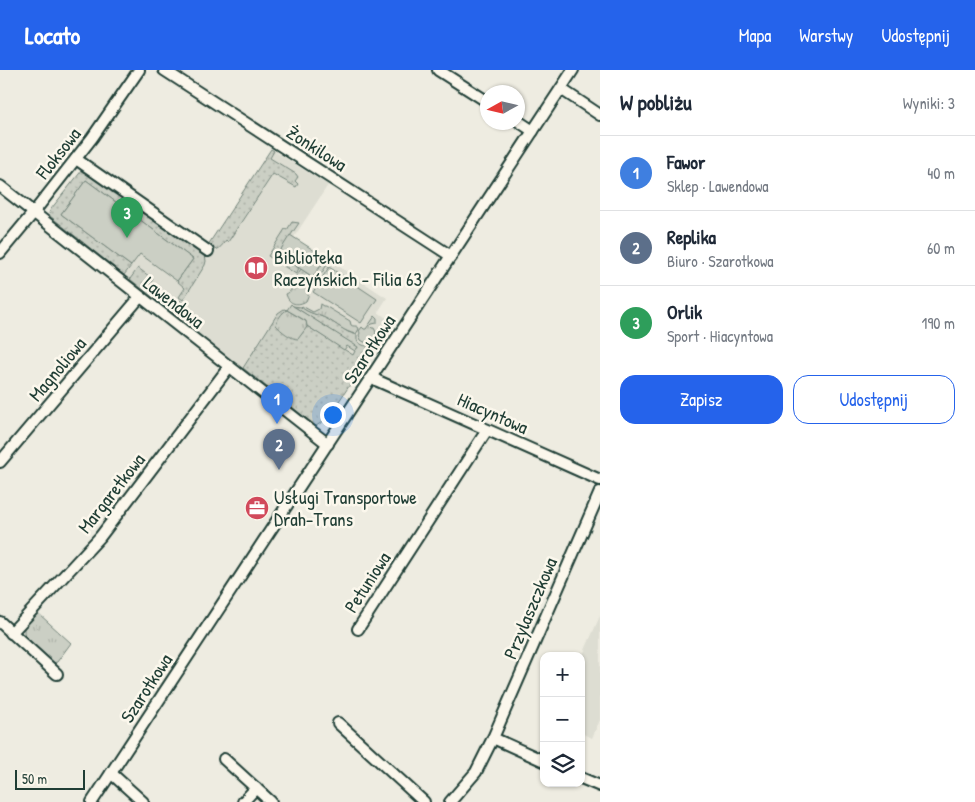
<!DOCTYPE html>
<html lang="pl">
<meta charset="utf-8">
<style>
body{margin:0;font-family:"Patrick Hand",sans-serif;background:#f2f2f3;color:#1f2937}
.controls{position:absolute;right:15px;bottom:15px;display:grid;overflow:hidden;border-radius:10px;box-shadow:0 1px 4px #0004}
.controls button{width:45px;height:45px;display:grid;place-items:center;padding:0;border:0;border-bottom:1px solid #e0e1e3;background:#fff;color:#1f2937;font:25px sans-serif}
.compass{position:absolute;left:480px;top:15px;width:45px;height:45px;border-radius:50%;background:#fff;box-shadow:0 1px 4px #0004;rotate:262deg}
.scale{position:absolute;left:15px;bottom:12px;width:70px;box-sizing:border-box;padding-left:5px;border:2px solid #1f3d34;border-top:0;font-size:14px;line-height:18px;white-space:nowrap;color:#1f3d34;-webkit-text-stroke:4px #fbf7ec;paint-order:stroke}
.you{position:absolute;left:332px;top:344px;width:18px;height:18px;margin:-12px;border:4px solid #fff;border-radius:50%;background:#1a73e8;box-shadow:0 0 0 8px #1a73e833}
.badge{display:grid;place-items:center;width:32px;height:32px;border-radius:50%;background:#2563eb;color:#fff;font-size:16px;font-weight:700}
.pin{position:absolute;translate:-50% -41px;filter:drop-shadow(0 1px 2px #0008)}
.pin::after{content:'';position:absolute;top:26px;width:18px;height:15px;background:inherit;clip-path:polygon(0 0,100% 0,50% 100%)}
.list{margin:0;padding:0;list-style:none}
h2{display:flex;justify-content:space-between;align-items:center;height:65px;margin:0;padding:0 20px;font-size:21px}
h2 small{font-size:16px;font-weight:400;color:#747a83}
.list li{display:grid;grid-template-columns:32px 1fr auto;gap:15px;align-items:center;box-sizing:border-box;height:75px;padding:0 20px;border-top:1px solid #e0e1e3}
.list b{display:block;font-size:19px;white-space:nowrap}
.list p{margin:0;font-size:16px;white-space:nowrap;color:#747a83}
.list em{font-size:16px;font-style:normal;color:#747a83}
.actions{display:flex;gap:10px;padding:15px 20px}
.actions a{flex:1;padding:11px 0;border:1px solid #2563eb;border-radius:15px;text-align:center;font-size:18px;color:#2563eb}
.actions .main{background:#2563eb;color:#fff}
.icon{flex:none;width:28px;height:28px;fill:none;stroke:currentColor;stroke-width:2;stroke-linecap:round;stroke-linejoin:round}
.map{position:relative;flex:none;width:600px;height:732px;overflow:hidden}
header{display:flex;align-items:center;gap:30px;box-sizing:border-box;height:70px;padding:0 25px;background:#2563eb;color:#fff}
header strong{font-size:24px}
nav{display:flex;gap:28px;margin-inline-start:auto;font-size:18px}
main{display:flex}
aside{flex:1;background:#fff}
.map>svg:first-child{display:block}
</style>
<header>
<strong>Locato</strong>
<nav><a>Mapa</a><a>Warstwy</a><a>Udostępnij</a></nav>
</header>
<main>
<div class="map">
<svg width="600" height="732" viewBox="0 0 600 732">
<defs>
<pattern id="grass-dots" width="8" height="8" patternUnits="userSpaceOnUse" patternTransform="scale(1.25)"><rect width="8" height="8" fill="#cbcfc4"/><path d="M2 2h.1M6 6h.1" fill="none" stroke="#aeb3a9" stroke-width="1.8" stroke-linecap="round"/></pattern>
<pattern id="park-tufts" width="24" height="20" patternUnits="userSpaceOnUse" patternTransform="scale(1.25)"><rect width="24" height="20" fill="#cbcfc4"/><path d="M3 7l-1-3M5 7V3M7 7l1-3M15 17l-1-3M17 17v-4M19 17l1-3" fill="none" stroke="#aeb3a9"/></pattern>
</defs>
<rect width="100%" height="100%" fill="#eeece1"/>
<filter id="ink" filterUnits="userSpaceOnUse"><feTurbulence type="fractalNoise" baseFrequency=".02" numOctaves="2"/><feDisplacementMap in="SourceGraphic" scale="10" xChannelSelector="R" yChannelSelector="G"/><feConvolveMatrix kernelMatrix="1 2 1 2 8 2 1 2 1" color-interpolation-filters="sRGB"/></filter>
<g filter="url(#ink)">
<g fill="#ddddd2">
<path d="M271,79l57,36 -34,52 93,61 -9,14 14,10 -65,97 -11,7 -150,-118 -17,-24 4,-5 -15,-11 -8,11 -74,-58 30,-41 107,79 11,-2 7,-10 -3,-2z"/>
<path d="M600,546v104l-8,18 -11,-5v-74z"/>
</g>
<g fill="url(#grass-dots)" stroke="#75867c">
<path d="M271,79l3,2 -4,7 26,16 2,3 -3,4 3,3 -2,3 -23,-13 -45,68 -2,-2c-5,7 -8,12 -16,9l1,-2 -3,-2z"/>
<path d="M83,99l122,87 1,5 -1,4 -22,35 -4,-3 6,-9 -8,-7 16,-22 -107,-79 -25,34 70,52 -7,9 -74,-59 -1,-3 2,-4z"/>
<path d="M292,152l7,1 -21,31 21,14 -3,6 -28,-18 17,-27 2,1z"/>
<path d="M323,193l4,2 -18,27 -1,-3 -13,-8 -3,1 9,-13 12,8z"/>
<path d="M138,198l15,11 -3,5 25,18 3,-3 4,3 3,5 -6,5 -6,2 -43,-35z"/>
<path d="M293,236l8,1 6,4 21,8 20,13 9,3v5c7,9 12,6 19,1l2,2 -51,76 -11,7 -73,-58 35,-55 6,-4 3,1 -2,1 -8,11 30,5v-1l46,29 4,-8z"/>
</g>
<g fill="url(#park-tufts)" stroke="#75867c">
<path d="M295,211c12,0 17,9 11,20 -8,5 -17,4 -20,-7 5,-2 7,-6 6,-12z"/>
<path d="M320,234l3,2h2l25,15 1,4c2,2 5,0 7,2l1,2 -3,5c-12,-2 -19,-10 -29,-15 -9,-5 -18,-5 -26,-12l1,-1 11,6 6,-3z"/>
<path d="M287,240l20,12v5l-9,12c-7,0 -17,-8 -22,-14 1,-5 6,-13 11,-15z"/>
<path d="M375,246l2,2v5l-5,1 -2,2 2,2h2l2,4 -1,6 -5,4h-6l-3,-2 -2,-5 1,-2 -1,-2 3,-4 2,2h2z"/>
<path d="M38,543l33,30 -14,19 -4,1 -29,-27v-8z"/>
</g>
<g fill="#cbcfc4" stroke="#75867c">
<path d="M86,110l107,79 -16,22 -37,-27 -9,12 -70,-52z"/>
<path d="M290,165l36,23 -13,19 -35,-23z"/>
<path d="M329,197l48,32 -16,24 -48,-31z"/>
<path d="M291,234l2,2 65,41 -3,4 -8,-5 -3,4 -37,-24 -1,-5 -19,-11z"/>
</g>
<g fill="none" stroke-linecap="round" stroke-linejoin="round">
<g stroke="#1f3d34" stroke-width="14">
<g id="minor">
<path d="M164,0l287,186"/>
<path d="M438,0l50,32"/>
<path d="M561,19l39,26"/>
<path d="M518,51l15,10"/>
<path d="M76,89l132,92"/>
<path d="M0,116l328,258"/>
<path d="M0,183l34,-41 58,-74 47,-68"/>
<path d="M372,307l6,4 222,99"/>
<path d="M0,392l140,-165"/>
<path d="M0,552l57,52"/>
<path d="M358,559l129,-199"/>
<path d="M11,563l89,-96 129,-170"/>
<path d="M338,653l86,79"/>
<path d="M493,668l51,23"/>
<path d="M224,689l47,43"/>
<path d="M111,703l32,29"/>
<path d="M581,708l19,8"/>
<path d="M92,732l481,-732"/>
<path d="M243,732l13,-14"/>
<path d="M450,732l26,-30 17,-34 107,-246"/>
</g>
</g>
<use href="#minor" stroke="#fbf7ec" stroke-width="10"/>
</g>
</g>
<defs>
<g id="library-disc" transform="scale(1.25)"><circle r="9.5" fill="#d1495b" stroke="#fbf7ec"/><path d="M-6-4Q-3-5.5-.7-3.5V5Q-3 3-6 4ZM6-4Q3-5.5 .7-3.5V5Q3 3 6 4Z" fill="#fff"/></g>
<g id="office-disc" transform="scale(1.25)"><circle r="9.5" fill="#d1495b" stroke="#fbf7ec"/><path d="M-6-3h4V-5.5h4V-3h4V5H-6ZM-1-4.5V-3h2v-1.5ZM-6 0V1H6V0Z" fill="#fff"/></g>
</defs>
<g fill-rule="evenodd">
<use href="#library-disc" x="256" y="198"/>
<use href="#office-disc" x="257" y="438"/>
</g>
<g text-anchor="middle" stroke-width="5" stroke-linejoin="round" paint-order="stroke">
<g font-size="19" fill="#1f3d34" stroke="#fbf7ec">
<text transform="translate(317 78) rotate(33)" y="7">Żonkilowa</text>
<text transform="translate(58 83) rotate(-52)" y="7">Floksowa</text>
<text transform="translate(174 232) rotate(38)" y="7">Lawendowa</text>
<text transform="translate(369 279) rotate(-57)" y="7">Szarotkowa</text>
<text transform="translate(57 299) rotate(-50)" y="7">Magnoliowa</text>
<text transform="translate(493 343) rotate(24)" y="7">Hiacyntowa</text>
<text transform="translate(111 423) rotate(-52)" y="7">Margaretkowa</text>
<text transform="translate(367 512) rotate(-57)" y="7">Petuniowa</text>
<text transform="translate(530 538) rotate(-67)" y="7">Przylaszczkowa</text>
<text transform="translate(146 618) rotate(-57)" y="7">Szarotkowa</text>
</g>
<g font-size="19" fill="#1f3d34" stroke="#fbf7ec" text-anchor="start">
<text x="274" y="194">Biblioteka<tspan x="274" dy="22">Raczyńskich - Filia 63</tspan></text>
<text x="274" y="434">Usługi Transportowe<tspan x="274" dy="22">Drah-Trans</tspan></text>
</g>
</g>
</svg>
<div class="controls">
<button>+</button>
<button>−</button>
<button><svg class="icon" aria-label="layers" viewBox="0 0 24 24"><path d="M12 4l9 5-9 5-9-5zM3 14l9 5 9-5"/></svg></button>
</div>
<svg class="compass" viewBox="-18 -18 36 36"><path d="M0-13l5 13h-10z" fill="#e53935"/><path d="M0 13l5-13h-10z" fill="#747a83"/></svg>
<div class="scale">50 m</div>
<div class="you"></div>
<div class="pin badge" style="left:277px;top:354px;background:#3f7fe0">1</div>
<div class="pin badge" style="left:279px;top:400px;background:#5c6f8a">2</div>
<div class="pin badge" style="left:127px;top:168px;background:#2e9e5b">3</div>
</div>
<aside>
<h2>W pobliżu<small>Wyniki: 3</small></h2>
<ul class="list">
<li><span class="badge" style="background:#3f7fe0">1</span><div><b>Fawor</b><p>Sklep · Lawendowa</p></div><em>40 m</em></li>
<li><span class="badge" style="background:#5c6f8a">2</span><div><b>Replika</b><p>Biuro · Szarotkowa</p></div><em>60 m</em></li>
<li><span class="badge" style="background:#2e9e5b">3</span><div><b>Orlik</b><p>Sport · Hiacyntowa</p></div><em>190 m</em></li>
</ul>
<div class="actions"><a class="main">Zapisz</a><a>Udostępnij</a></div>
</aside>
</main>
